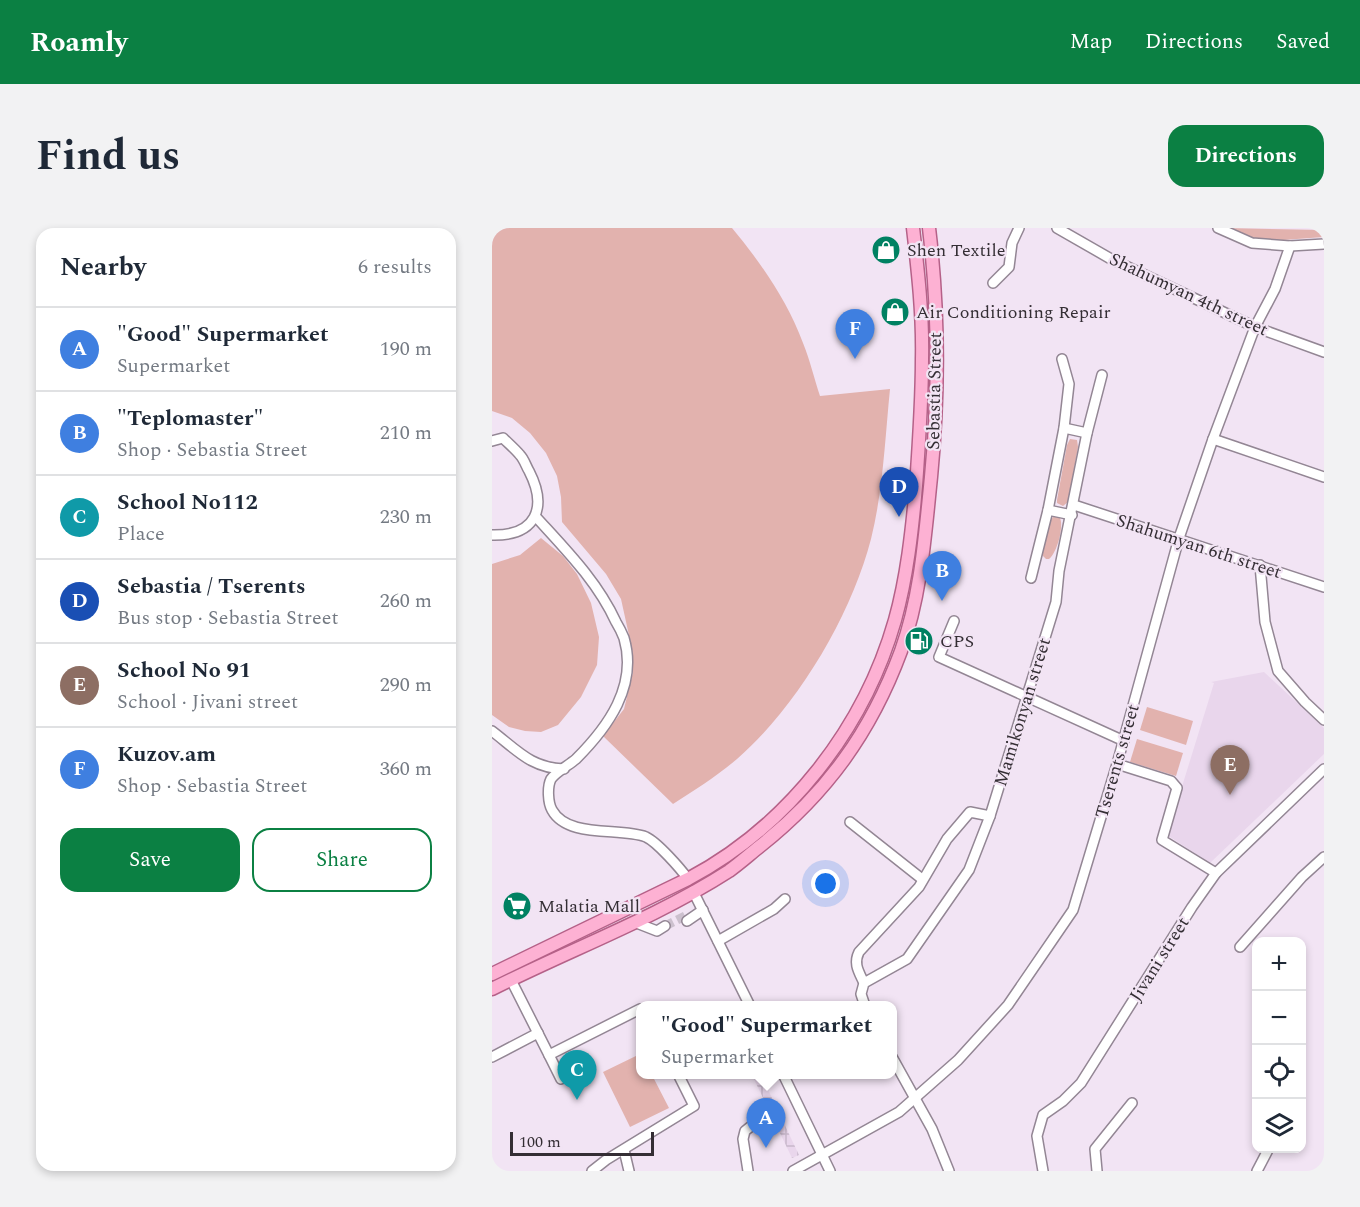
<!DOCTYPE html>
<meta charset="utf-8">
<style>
body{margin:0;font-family:Spectral,serif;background:#f2f2f3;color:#1f2937}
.controls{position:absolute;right:18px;bottom:18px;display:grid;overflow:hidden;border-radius:12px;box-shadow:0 3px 9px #0003}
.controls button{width:54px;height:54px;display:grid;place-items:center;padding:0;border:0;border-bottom:2px solid #e0e1e3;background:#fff;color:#1f2937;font:30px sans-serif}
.scale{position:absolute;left:18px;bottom:15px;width:144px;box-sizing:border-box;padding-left:6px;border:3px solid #342e34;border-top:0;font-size:16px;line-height:21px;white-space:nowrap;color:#342e34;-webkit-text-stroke:4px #f2e4f4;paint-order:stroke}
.you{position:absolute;left:334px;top:656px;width:21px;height:21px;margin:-15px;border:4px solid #fff;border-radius:50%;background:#1a73e8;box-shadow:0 0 0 9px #1a73e833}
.badge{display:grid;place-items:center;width:39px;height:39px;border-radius:50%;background:#0b8043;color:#fff;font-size:20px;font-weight:700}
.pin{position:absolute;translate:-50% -50px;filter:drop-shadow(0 2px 3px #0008)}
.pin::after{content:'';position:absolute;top:32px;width:21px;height:18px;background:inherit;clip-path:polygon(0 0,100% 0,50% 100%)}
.popup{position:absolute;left:144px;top:773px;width:261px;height:78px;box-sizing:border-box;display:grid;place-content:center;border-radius:12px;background:#fff;filter:drop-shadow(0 2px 4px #0005);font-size:20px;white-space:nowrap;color:#747a83}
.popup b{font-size:22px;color:#1f2937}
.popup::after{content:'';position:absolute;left:50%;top:100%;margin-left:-12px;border:12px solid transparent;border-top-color:#fff}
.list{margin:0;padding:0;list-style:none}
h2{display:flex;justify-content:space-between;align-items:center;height:78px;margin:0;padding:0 24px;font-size:26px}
h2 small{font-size:20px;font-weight:400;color:#747a83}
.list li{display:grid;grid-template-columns:39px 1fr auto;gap:18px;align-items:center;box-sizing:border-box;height:84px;padding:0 24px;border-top:2px solid #e0e1e3}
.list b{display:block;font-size:22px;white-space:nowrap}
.list p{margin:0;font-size:20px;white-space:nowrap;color:#747a83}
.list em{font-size:20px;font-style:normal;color:#747a83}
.actions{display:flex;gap:12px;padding:18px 24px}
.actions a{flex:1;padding:14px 0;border:2px solid #0b8043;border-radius:18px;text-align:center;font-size:21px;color:#0b8043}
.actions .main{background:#0b8043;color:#fff}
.icon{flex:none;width:33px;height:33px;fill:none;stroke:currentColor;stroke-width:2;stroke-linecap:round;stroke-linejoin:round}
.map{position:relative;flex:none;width:832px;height:943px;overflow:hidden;border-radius:18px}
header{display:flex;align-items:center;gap:36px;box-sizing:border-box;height:84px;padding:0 30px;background:#0b8043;color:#fff}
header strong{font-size:28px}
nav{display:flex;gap:33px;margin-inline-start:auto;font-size:21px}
.intro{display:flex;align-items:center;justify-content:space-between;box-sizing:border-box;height:144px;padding:0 36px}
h1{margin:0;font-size:42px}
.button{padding:15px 27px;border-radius:18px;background:#0b8043;color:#fff;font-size:21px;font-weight:700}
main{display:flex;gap:36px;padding:0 36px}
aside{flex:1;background:#fff;border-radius:18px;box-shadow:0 3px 9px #0003}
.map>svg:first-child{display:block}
</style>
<header>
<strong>Roamly</strong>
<nav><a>Map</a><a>Directions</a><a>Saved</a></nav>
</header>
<div class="intro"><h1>Find us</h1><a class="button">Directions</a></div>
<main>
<aside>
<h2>Nearby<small>6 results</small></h2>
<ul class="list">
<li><span class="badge" style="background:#3f7fe0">A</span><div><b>&quot;Good&quot; Supermarket</b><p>Supermarket</p></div><em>190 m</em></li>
<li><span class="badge" style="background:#3f7fe0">B</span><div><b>&quot;Teplomaster&quot;</b><p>Shop · Sebastia Street</p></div><em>210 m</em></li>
<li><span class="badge" style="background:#0f9aa8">C</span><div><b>School No112</b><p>Place</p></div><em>230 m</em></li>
<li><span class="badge" style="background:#1a4fb4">D</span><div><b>Sebastia / Tserents</b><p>Bus stop · Sebastia Street</p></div><em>260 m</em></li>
<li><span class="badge" style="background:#8d6e63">E</span><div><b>School No 91</b><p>School · Jivani street</p></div><em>290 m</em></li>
<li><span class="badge" style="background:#3f7fe0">F</span><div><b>Kuzov.am</b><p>Shop · Sebastia Street</p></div><em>360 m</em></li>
</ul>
<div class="actions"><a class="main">Save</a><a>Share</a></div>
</aside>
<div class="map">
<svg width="832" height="943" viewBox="0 0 832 943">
<defs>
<pattern id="industrial-grid" width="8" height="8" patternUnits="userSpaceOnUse" patternTransform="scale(1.5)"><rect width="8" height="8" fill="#e9d6ec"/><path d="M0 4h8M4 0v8" fill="none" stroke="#c8b8cb"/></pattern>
</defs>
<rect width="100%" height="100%" fill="#f2e4f4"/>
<path fill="#e9d6ec" d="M772,444l60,56v26l-114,109 -43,-28 47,-152 -3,-1z"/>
<path fill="url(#industrial-grid)" d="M260,847h9l38,80 -7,3z"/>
<g fill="#e2b2ae">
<path d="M0,0h240c29,35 55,72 71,115 7,17 11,35 17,53l70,-7c-5,50 -7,102 -19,150 -20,77 -74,168 -134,220 -20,17 -42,31 -64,45l-70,-68 21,-27 9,-37 -1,-23 -11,-50 -15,-25 -44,-52 -1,-25 -4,-21 -11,-23 -16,-20 -18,-15 -20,-7z"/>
<path d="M734,0l98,2v7l-41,3 -29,-1z"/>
<path d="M578,211l7,1 1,7 -10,55 -5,4 -6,-3v-3l10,-55z"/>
<path d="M562,288l6,2c4,9 -3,35 -11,41h-3l-4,-4 1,-3 7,-31z"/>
<path d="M49,310l22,18 14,18 14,29 8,34 -2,28 -16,32 -23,28 -17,7 -16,-1 -16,-4 -17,-12v-151l28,-9z"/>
<path d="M655,479l46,14 -7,24 -46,-15z"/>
<path d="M645,511l46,14 -7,23 -46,-14z"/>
<path d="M148,826v20l12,1 17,33 -39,19 -27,-55z"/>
</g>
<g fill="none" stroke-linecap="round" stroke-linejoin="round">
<path stroke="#ccc0ce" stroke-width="9" stroke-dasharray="9 4.5" stroke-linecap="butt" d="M173,698l20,-10"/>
<g stroke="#938694" stroke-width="12">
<g id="minor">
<path d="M565,0l54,31 144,68 69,25"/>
<path d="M726,0l34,15 38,3 34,-2"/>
<path d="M501,55l16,-16 3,-24 7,-15"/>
<path d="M572,200l23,5"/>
<path d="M721,211l111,38"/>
<path d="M0,213l11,-3c6,6 12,11 17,17 4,4 6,11 9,16 19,37 7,65 -37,64"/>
<path d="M582,277l250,82"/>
<path d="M556,282l24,5"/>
<path d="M44,289c30,33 61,64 80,105 3,5 6,11 8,16 14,48 -16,89 -48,121 -7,6 -20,13 -25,20 -4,8 -3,24 1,31 16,29 68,17 94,27 11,5 34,31 42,42"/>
<path d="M768,337l5,57 13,49 27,31 19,18"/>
<path d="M539,350l17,-68 16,-82 5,-44 -7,-25"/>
<path d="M462,393l-15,36 185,84"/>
<path d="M0,503c25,19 39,37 72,38"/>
<path d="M625,536l54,17 6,7 -15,52 54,33"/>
<path d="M358,594l72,57"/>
<path d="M201,663l57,115"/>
<path d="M195,693l16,-11"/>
<path d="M142,694l23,9 8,-5"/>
<path d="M226,713l56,-32 11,-10"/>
<path d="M748,719l62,-70 22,-20"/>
<path d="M19,752l38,75 91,-46"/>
<path d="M372,755c-5,-11 -11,-19 -5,-31l60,-65 28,-48 23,-27 20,4"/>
<path d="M373,778l-4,-12 3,-11 43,-24 62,-89 21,-54 66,-214 3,-31 28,-138 15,-58"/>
<path d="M57,827l12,24"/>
<path d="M0,829l46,-24"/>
<path d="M400,829l40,72 17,42"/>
<path d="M291,846l47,97"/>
<path d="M132,922l5,21"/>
<path d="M100,943l14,-11 88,-54 -16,-32"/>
<path d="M256,943l-5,-32 2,-8 10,-8"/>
<path d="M301,943l106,-59 59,-52 50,-55 65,-95 44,-146 62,-226 34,-99 42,-112 20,-38 15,-43"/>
<path d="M551,943l-6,-35 6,-21 20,-14 18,-18 111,-176 24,-34 108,-104"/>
<path d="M605,943l-2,-22 37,-46"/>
<path d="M765,943l12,-23"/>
</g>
</g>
<g stroke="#b56188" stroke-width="15">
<g id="major">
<path d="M0,746l196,-95c100,-53 176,-150 207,-259 12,-43 17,-89 21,-134 3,-42 6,-85 6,-127 1,-43 -4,-88 -9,-131"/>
<path d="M0,761c77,-39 164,-71 237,-118 10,-7 20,-16 30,-24 68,-54 112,-115 142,-196 20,-55 24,-116 30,-174 8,-83 8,-166 -2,-249"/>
</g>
</g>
<use href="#minor" stroke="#fff" stroke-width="9"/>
<use href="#major" stroke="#fdb1d3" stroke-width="12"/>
</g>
<defs>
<g id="shop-disc" transform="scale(1.5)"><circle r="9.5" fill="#008162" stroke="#f2e4f4"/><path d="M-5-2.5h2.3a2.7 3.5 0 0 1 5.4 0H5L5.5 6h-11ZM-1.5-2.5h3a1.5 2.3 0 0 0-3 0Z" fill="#fff"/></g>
<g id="fuel-disc" transform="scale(1.5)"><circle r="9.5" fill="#008162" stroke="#f2e4f4"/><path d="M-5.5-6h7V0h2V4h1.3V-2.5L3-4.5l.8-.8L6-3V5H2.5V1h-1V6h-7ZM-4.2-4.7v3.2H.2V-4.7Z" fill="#fff"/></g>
<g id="supermarket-disc" transform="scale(1.5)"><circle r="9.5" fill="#008162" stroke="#f2e4f4"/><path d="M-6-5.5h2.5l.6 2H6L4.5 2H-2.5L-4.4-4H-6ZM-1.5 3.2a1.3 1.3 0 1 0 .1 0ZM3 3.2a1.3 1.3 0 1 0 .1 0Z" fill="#fff"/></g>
</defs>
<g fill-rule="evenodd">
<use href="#shop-disc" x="394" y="22"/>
<use href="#shop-disc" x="403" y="84"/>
<use href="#fuel-disc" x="427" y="413"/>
<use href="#supermarket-disc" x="25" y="678"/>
</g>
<g text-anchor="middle" stroke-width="4.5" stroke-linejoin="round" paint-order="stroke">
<g font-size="18" fill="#342e34" stroke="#f2e4f4" text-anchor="start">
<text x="415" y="28">Shen Textile</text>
<text x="424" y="90">Air Conditioning Repair</text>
<text x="448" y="419">CPS</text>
<text x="46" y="684">Malatia Mall</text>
</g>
<g font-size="18" fill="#342e34" stroke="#f2e4f4">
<text transform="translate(697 66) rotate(25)" y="6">Shahumyan 4th street</text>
<text transform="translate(442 163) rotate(-89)" y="6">Sebastia Street</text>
<text transform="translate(707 318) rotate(18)" y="6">Shahumyan 6th street</text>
<text transform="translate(530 484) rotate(-73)" y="6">Mamikonyan street</text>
<text transform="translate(625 533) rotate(-74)" y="6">Tserents street</text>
<text transform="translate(667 731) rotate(-58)" y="6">Jivani street</text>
</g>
</g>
</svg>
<div class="controls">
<button>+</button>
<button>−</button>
<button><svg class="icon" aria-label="locate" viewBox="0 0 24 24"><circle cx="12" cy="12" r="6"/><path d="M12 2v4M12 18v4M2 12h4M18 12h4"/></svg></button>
<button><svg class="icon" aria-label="layers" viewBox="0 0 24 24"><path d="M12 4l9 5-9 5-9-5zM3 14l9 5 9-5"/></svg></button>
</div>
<div class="scale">100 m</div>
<div class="you"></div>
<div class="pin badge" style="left:274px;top:920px;background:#3f7fe0">A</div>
<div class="popup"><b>&quot;Good&quot; Supermarket</b>Supermarket</div>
<div class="pin badge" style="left:450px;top:373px;background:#3f7fe0">B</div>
<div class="pin badge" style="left:85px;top:872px;background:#0f9aa8">C</div>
<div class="pin badge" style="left:407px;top:289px;background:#1a4fb4">D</div>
<div class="pin badge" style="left:738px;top:567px;background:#8d6e63">E</div>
<div class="pin badge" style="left:363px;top:131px;background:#3f7fe0">F</div>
</div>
</main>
